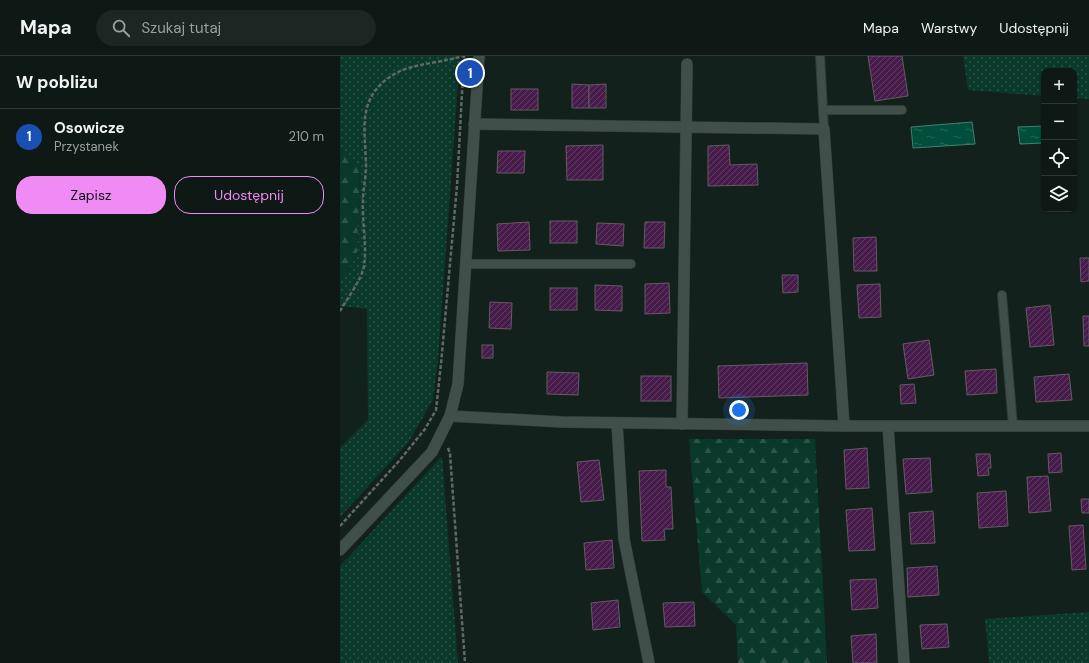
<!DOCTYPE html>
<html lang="pl">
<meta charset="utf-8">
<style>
body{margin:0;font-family:"DM Sans",sans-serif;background:#1c2622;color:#f1f3f6}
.controls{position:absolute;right:12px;top:12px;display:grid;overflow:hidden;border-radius:8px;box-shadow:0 1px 3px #0004}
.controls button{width:36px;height:36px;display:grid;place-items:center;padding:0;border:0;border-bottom:1px solid #2e3834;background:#0e1915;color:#f1f3f6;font:20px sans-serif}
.you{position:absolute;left:399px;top:354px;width:14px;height:14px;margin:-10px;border:3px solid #fff;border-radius:50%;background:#1a73e8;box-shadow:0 0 0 6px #1a73e833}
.badge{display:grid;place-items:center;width:26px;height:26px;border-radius:50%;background:#f08bf6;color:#fff;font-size:13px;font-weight:700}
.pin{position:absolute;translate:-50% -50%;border:2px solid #fff;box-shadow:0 1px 4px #0006}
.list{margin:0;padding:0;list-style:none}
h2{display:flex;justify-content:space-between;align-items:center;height:52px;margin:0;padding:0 16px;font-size:17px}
h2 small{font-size:13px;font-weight:400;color:#9ba0a0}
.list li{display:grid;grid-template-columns:26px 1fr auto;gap:12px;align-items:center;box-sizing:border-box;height:56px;padding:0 16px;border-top:1px solid #2e3834}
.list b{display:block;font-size:15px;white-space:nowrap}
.list p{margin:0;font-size:13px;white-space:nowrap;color:#9ba0a0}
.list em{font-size:13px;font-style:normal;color:#9ba0a0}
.actions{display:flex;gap:8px;padding:12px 16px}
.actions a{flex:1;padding:9px 0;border:1px solid #f08bf6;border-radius:16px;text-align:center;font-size:14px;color:#f08bf6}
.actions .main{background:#f08bf6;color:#111}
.icon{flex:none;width:22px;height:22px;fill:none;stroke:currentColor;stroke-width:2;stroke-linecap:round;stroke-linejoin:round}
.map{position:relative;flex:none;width:749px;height:607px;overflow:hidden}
header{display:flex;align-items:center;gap:24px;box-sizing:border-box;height:56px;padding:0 20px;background:#0e1915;border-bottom:1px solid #2e3834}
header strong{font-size:19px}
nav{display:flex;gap:22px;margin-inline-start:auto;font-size:14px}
.search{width:280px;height:36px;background:#1c2622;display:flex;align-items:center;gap:10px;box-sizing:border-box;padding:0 14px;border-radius:22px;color:#9ba0a0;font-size:15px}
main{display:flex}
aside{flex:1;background:#0e1915}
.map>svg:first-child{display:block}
</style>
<header>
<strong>Mapa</strong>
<div class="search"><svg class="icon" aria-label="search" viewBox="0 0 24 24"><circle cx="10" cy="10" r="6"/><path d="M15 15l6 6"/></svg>Szukaj tutaj</div>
<nav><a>Mapa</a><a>Warstwy</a><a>Udostępnij</a></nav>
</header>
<main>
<aside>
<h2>W pobliżu<small></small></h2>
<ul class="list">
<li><span class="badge" style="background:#1a4fb4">1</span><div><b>Osowicze</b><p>Przystanek</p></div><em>210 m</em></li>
</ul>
<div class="actions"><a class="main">Zapisz</a><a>Udostępnij</a></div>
</aside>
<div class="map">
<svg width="749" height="607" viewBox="0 0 749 607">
<defs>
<pattern id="grass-dots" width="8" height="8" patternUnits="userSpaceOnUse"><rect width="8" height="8" fill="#0a382b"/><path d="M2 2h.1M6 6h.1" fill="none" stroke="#2d554a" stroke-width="1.8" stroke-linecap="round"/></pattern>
<pattern id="forest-firs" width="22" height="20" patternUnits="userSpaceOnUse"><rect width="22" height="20" fill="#0a382b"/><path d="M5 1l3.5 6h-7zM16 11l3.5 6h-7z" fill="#2d554a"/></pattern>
<pattern id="water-ripples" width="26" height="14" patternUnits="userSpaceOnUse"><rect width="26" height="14" fill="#004f3c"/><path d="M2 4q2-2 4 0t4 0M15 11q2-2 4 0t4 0" fill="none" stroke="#256858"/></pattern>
<pattern id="building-hatch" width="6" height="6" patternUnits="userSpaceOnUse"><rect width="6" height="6" fill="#471b4a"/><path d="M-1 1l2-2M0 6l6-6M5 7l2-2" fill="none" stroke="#613c64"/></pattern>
</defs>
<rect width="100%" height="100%" fill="#13211c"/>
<g fill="url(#grass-dots)">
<path d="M0,0h120l-22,303 -5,41 -25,43 -68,74v-69l28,-28 -1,-111 -27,-3v-23l17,-29 3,-87 -20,-20z"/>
<path d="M623,0h126v43l-15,-1v-27h-30v25l-76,-6z"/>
<path d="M102,400l16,207h-118v-97z"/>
<path d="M749,556v51h-100l-4,-44z"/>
</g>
<g fill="url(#forest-firs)">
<path d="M0,91l20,19 -3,88 -17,29z"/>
<path d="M349,383h126l12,224h-89l-2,-38 -34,-33z"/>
</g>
<g fill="url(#water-ripples)" stroke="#447e70">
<path d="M632,66l3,22 -62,4 -2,-21z"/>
<path d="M704,70v17l-24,1 -2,-17z"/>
</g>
<g fill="url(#building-hatch)" stroke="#655a65">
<path d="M528,0h34l6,40 -33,5z"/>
<path d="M232,28l17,1v23h-17z"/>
<path d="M266,28v24h-17v-23z"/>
<rect x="171" y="33" width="27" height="21"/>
<path d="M263,89v35h-36l-1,-34z"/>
<path d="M389,89l1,20 27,-1 1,21 -50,1v-40z"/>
<path d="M158,95h27l-1,22h-27z"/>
<rect x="210" y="165" width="27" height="22"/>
<path d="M189,166l1,28 -32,1 -1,-27z"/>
<path d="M305,166h20l-1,26h-20z"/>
<path d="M257,167l27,1 -1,22 -27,-2z"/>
<path d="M536,181l1,34h-23l-1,-33z"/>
<path d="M740,202h9v23l-8,1z"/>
<path d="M442,219h16v17l-15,1z"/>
<path d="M329,227l1,30 -25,1v-30z"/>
<path d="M540,228l1,33 -22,1 -2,-33z"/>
<path d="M255,229l27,1v25l-27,-1z"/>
<rect x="210" y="232" width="27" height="22"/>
<path d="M150,246l22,1 -1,26 -22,-1z"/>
<path d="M710,249l4,40 -24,2 -4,-39z"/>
<path d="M743,260h6v30h-5z"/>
<path d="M589,284l5,35 -26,4 -5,-35z"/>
<rect x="142" y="289" width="11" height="13"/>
<path d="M467,307l1,32 -89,3 -1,-32z"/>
<path d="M656,313l1,24 -30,2 -2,-24z"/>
<path d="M207,316l32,1 -1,22 -31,-1z"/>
<path d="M729,318l3,26 -36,2 -2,-25z"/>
<rect x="301" y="320" width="30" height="25"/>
<path d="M574,328l2,19 -15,1 -1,-19z"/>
<path d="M527,392l2,40 -23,1 -2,-39z"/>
<path d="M721,397l1,19 -13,1 -1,-19z"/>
<path d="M636,398h14l1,14h-3l1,7 -11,1z"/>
<path d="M590,402l2,34 -26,2 -3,-35z"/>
<path d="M259,404l5,40 -23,2 -4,-40z"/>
<path d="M326,414v17h5l2,42h-9l1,11 -23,1 -3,-70z"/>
<path d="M708,420l3,35 -22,2 -2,-36z"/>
<path d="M666,435l2,35 -29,2 -2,-35z"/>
<path d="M741,443h8v14h-7z"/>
<path d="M532,452l3,42 -26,1 -3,-41z"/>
<path d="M593,455l2,32 -24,1 -2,-31z"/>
<path d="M743,469l3,44 -14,1 -3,-44z"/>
<path d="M272,484l2,28 -28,2 -2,-27z"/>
<path d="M597,510l2,29 -31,2 -1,-29z"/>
<path d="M536,523l2,29 -26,2 -2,-30z"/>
<path d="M278,544l2,27 -27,3 -2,-27z"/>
<path d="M354,546l1,24 -30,1 -2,-24z"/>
<path d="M607,568l2,23 -27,2 -2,-24z"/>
<path d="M536,578l1,29h-24l-2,-27z"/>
</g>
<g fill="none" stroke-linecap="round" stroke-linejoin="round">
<g stroke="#323c38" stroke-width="10">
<g id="service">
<path d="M480,0l4,73"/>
<path d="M483,54h79"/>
<path d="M126,208h165"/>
<path d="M662,239l11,131"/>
</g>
</g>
<g stroke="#323c38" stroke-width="12">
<g id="minor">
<path d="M134,68l350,5 20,297"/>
<path d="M110,360l112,6 282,4h245"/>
<path d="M277,367l7,116 25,124"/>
<path d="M342,368l5,-360"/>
<path d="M548,370l16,237"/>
</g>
</g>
<g stroke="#323c38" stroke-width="12">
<path id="tertiary" d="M0,494l92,-98 18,-36 8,-32 21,-328"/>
</g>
<g stroke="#5e6a66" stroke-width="2.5" stroke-dasharray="4 2" stroke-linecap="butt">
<path d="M0,255c7,-12 22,-32 24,-45 3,-19 -2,-45 -1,-64 0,-12 3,-25 3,-37 -1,-39 -10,-70 32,-93 16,-8 46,-10 65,-16"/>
<path d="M108,392l2,6 15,209"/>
<path d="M0,470l59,-65 26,-32 11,-19 5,-46 16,-178 7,-130"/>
</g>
<use href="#service" stroke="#404f49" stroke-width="8"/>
<use href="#minor" stroke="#404f49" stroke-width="11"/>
<use href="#tertiary" stroke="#404f49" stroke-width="11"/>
</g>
</svg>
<div class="controls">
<button>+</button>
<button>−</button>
<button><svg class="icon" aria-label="locate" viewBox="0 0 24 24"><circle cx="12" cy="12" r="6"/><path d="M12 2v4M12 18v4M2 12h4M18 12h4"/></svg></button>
<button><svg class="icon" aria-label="layers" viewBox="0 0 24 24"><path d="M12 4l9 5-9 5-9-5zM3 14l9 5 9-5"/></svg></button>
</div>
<div class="you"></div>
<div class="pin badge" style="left:130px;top:17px;background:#1a4fb4">1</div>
</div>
</main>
